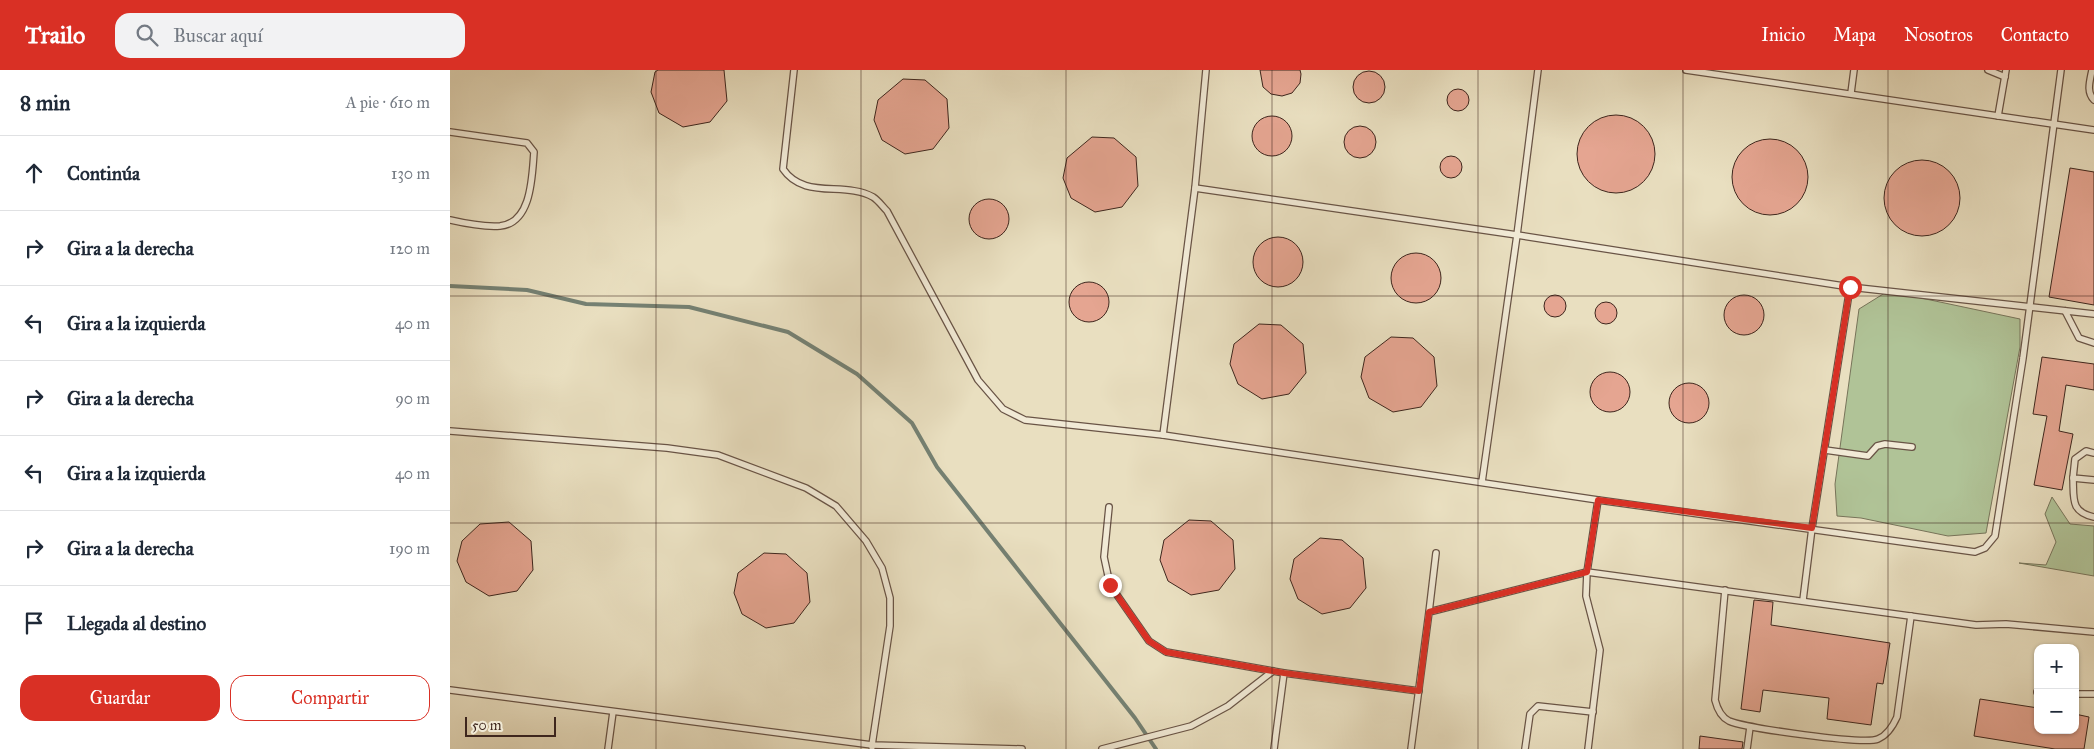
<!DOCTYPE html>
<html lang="es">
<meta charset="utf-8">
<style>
body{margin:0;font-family:"IM FELL Great Primer",serif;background:#f2f2f3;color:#1f2937}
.controls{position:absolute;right:15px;bottom:15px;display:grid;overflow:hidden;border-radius:10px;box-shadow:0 1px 4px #0004}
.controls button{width:45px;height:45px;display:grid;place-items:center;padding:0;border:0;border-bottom:1px solid #e0e1e3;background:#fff;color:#1f2937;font:25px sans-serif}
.scale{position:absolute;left:15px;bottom:12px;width:91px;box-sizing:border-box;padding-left:5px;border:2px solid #3e261d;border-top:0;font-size:14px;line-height:18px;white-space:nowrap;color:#3e261d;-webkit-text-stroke:4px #f1ead6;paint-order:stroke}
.stop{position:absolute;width:15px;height:15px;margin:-11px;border:4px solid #d93025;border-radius:50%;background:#fff}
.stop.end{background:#d93025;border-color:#fff;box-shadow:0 1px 5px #0008}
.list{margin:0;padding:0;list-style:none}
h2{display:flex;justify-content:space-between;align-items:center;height:65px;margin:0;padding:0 20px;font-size:21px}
h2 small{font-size:16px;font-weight:400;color:#747a83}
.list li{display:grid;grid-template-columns:32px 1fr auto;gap:15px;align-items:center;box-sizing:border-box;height:75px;padding:0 20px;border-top:1px solid #e0e1e3}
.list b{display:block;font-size:19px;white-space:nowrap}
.list em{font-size:16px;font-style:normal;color:#747a83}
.actions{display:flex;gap:10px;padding:15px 20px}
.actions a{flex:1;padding:11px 0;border:1px solid #d93025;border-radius:15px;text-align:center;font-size:18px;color:#d93025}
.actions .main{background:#d93025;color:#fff}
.icon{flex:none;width:28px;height:28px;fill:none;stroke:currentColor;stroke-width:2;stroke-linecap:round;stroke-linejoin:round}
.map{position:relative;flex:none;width:1644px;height:679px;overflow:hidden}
header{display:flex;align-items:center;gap:30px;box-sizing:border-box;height:70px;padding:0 25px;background:#d93025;color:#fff}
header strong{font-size:24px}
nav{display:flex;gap:28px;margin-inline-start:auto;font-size:18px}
.search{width:350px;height:45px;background:#f2f2f3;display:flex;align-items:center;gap:12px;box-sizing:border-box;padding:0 18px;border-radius:15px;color:#747a83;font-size:19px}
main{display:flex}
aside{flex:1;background:#fff}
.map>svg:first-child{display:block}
</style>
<header>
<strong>Trailo</strong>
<div class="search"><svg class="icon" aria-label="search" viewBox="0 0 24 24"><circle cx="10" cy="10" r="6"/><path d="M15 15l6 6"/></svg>Buscar aquí</div>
<nav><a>Inicio</a><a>Mapa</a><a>Nosotros</a><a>Contacto</a></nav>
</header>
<main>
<aside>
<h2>8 min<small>A pie · 610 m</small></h2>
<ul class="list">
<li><svg class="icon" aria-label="ahead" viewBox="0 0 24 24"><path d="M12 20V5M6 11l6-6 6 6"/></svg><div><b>Continúa</b></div><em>130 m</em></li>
<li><svg class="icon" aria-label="right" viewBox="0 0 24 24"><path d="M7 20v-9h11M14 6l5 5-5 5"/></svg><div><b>Gira a la derecha</b></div><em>120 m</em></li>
<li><svg class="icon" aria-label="left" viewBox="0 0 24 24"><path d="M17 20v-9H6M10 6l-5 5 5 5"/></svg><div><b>Gira a la izquierda</b></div><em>40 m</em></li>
<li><svg class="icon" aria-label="right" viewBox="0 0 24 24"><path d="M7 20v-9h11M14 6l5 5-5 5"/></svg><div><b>Gira a la derecha</b></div><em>90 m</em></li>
<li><svg class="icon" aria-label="left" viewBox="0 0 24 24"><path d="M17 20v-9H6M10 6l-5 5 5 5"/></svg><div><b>Gira a la izquierda</b></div><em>40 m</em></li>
<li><svg class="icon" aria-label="right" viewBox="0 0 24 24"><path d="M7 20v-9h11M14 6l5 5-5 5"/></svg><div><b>Gira a la derecha</b></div><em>190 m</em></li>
<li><svg class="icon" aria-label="arrive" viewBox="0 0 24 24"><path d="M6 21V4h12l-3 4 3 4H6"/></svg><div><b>Llegada al destino</b></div></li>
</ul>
<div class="actions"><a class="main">Guardar</a><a>Compartir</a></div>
</aside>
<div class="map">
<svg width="1644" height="679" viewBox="0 0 1644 679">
<rect width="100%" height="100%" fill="#e9dfc0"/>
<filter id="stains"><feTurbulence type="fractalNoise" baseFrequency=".004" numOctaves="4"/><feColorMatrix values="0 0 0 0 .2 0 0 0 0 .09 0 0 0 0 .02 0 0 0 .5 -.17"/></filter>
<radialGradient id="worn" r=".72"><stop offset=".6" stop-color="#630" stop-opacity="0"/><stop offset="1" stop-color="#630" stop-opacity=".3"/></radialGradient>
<g fill="#b0c397" stroke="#77745a">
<path d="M1438,221l132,28v28l-34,186 -38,3 -87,-18 -24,-2 -2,-32 24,-175z"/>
<path d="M1602,427l18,27 24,2v50l-75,-13 27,2 10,-23 -11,-28z"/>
</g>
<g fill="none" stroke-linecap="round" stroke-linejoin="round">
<path stroke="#758173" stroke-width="4" d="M0,216l77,4 59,14 103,3 99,25 69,42 55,49 25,44 198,251 21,31"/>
</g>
<g fill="#e5a591" stroke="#3e261d">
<path d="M208,0h66l3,31 -17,21 -27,5 -24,-14 -8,-21 4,-20z"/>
<path d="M810,0h40l1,4 -1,9 -8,10 -10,3 -11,-2 -8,-7z"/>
<circle cx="919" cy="17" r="16"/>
<path d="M453,9l22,1 22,19 2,29 -16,21 -28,5 -23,-14 -8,-20 4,-20z"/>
<circle cx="1008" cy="30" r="11"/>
<circle cx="1166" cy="84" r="39"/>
<circle cx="822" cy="66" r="20"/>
<circle cx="910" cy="72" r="16"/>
<path d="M642,67l22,1 22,19 2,29 -16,21 -27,5 -24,-14 -8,-20 4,-20z"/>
<circle cx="1320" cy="107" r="38"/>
<circle cx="1001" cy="97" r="11"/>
<circle cx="1472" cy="128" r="38"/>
<path d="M1620,98l24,4v133l-45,-8z"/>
<circle cx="539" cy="149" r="20"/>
<circle cx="828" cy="192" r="25"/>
<circle cx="966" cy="208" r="25"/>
<circle cx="639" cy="232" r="20"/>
<circle cx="1105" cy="236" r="11"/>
<circle cx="1294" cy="245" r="20"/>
<circle cx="1156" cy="243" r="11"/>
<path d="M809,254l22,1 22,19 3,29 -17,21 -27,5 -24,-15 -8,-20 4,-20z"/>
<path d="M941,267l22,1 21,19 3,29 -16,21 -28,5 -24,-14 -8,-21 4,-20z"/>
<path d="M1592,287l52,7v26l-28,-5 -7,46 14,3 -11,56 -28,-5 13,-69 -14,-2z"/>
<circle cx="1160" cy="322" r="20"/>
<circle cx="1239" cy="333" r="20"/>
<path d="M739,450l22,1 22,19 2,29 -16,21 -28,5 -23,-14 -8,-21 4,-20z"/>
<path d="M59,452l22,19 2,29 -16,21 -28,5 -23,-14 -9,-21 5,-20 18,-17z"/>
<path d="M870,468l22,2 21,18 3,30 -16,20 -28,6 -24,-15 -8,-20 4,-20z"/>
<path d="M314,483l22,1 21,19 3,29 -16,21 -28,5 -24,-14 -8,-21 4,-20z"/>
<path d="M1304,530l19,2 -2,23 119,18 -7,41 -6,-1 -6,42 -44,-6 2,-21 -66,-8 -3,22 -19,-3z"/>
<path d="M1530,629l58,9v22h37v-16l14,3 -5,32h-29l-81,-13z"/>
<path d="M1250,666l43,6 -1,7h-43z"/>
</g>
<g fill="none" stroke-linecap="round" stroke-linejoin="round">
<g stroke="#695446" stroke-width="8">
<g id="lane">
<path d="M344,0l-11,99c21,31 61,12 90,28 5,3 10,10 14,14l91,169 25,29 22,11 138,15 435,65 377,52 10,-4 10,-12 28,-178 38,-288"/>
<path d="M1236,0l408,60"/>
<path d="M1538,0l17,7"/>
<path d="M1642,0c-2,11 -6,22 2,30"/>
<path d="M1401,23l3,-23"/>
<path d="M1548,46l8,-46"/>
<path d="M0,62l77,11 7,9c-2,24 -2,71 -34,74 -14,1 -37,-3 -50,-6"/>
<path d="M745,118l322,47 333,52 244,27"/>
<path d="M1615,241l14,27 15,5"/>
<path d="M0,361l217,17 51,7 88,33 30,18 30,35 16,27 8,30v28l-18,119 150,4"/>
<path d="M713,365l32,-247 11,-118"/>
<path d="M1375,380l43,6 9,-10 8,-2 27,3"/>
<path d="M1644,383l-8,-2 -11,8 -2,19 21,2"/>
<path d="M1623,408c1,20 -3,34 21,39"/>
<path d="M1032,412l35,-247 21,-165"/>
<path d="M659,437l-5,50 6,28 39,56 17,11 118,21 135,18"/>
<path d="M1275,520l-10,110c2,8 6,17 14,21 16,7 135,24 149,18 10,-4 15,-13 19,-22l14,-101"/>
<path d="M1353,530l9,-72 38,-241"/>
<path d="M979,542l7,-59"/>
<path d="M0,620l422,55v2"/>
<path d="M1587,622h1"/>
<path d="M1625,624h19"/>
<path d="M158,679l5,-37"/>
<path d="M652,679l89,-23 37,-20 45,-35"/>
<path d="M824,679l10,-76"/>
<path d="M961,679l18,-137 158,-40 389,53 30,-1 88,8"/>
<path d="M1075,679l5,-35 8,-8 55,6"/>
<path d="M1138,679l12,-99 -14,-54 1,-24 11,-72"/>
<path d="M1297,679l3,-22"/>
</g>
</g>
<use href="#lane" stroke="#f1ead6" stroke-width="5.5"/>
</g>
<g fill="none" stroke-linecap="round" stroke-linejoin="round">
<path stroke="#d93025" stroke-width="6" d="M660,515l39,56 17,11 118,21 135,18 10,-79 158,-40 11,-72 214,28 38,-241"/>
</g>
<path fill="none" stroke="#3e261d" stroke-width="1" stroke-opacity="0.55" d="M206,0v679M411,0v679M616,0v679M822,0v679M1028,0v679M1233,0v679M1438,0v679M0,226h1644M0,453h1644"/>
<rect width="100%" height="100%" filter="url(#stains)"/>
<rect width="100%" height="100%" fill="url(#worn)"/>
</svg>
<div class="controls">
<button>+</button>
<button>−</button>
</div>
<div class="scale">50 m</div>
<div class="stop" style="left:1400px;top:217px"></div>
<div class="stop end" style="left:660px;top:515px"></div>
</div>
</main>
